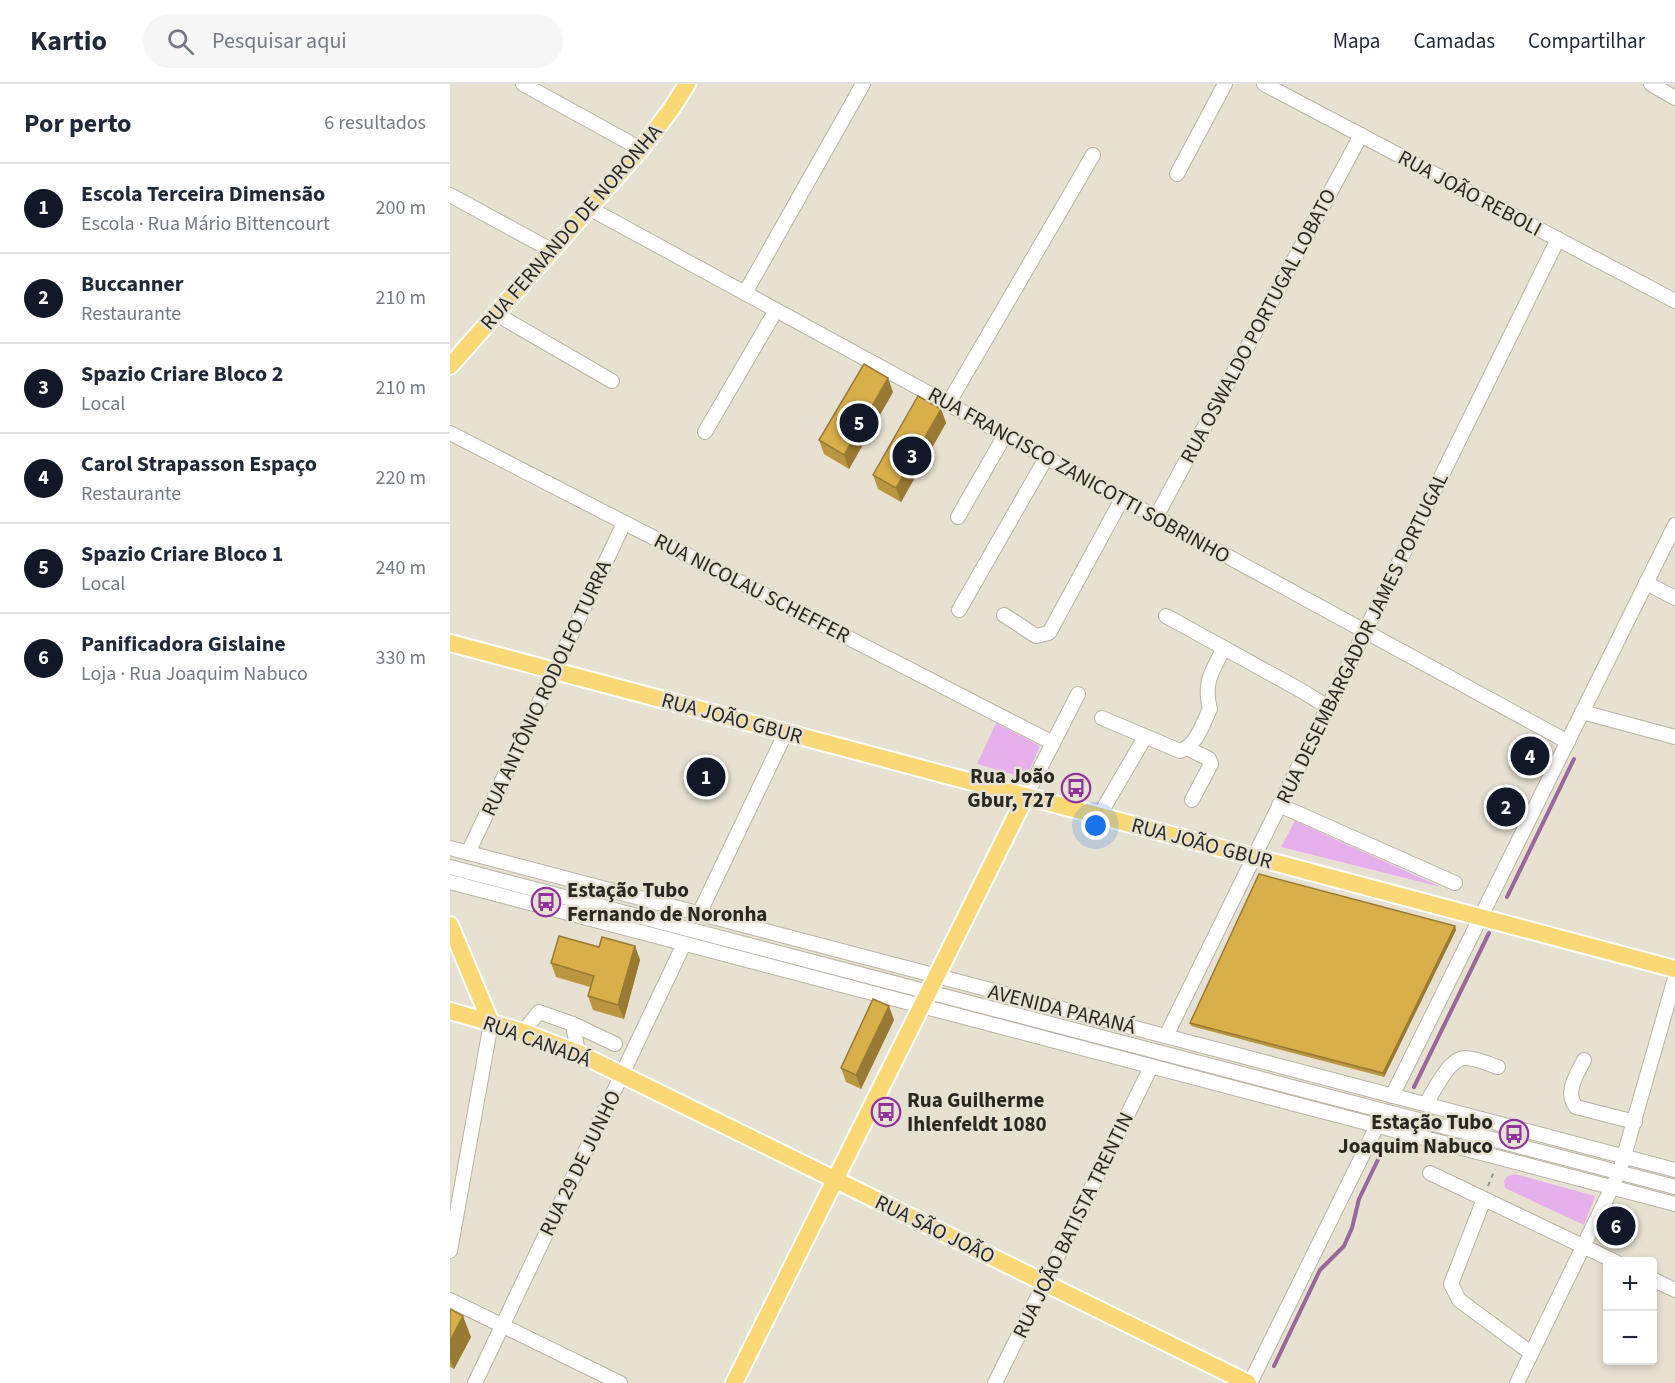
<!DOCTYPE html>
<html lang="pt">
<meta charset="utf-8">
<style>
body{margin:0;font-family:"Source Sans 3",sans-serif;background:#f6f6f7;color:#1f2937}
.controls{position:absolute;right:18px;bottom:18px;display:grid;overflow:hidden;border-radius:6px;box-shadow:0 3px 9px #0003}
.controls button{width:54px;height:54px;display:grid;place-items:center;padding:0;border:0;border-bottom:2px solid #e0e1e3;background:#fff;color:#1f2937;font:30px sans-serif}
.you{position:absolute;left:646px;top:742px;width:21px;height:21px;margin:-15px;border:4px solid #fff;border-radius:50%;background:#1a73e8;box-shadow:0 0 0 9px #1a73e833}
.badge{display:grid;place-items:center;width:39px;height:39px;border-radius:50%;background:#111827;color:#fff;font-size:20px;font-weight:700}
.pin{position:absolute;translate:-50% -50%;border:3px solid #fff;box-shadow:0 2px 6px #0006}
.list{margin:0;padding:0;list-style:none}
h2{display:flex;justify-content:space-between;align-items:center;height:78px;margin:0;padding:0 24px;font-size:26px}
h2 small{font-size:20px;font-weight:400;color:#747a83}
.list li{display:grid;grid-template-columns:39px 1fr auto;gap:18px;align-items:center;box-sizing:border-box;height:90px;padding:0 24px;border-top:2px solid #e0e1e3}
.list b{display:block;font-size:22px;white-space:nowrap}
.list p{margin:0;font-size:20px;white-space:nowrap;color:#747a83}
.list em{font-size:20px;font-style:normal;color:#747a83}
.icon{flex:none;width:33px;height:33px;fill:none;stroke:currentColor;stroke-width:2;stroke-linecap:round;stroke-linejoin:round}
.map{position:relative;flex:none;width:1225px;height:1299px;overflow:hidden}
header{display:flex;align-items:center;gap:36px;box-sizing:border-box;height:84px;padding:0 30px;background:#fff;border-bottom:2px solid #e0e1e3}
header strong{font-size:28px}
nav{display:flex;gap:33px;margin-inline-start:auto;font-size:21px}
.search{width:420px;height:54px;background:#f6f6f7;display:flex;align-items:center;gap:15px;box-sizing:border-box;padding:0 21px;border-radius:33px;color:#747a83;font-size:22px}
main{display:flex}
aside{flex:1;background:#fff}
.map>svg:first-child{display:block}
</style>
<header>
<strong>Kartio</strong>
<div class="search"><svg class="icon" aria-label="search" viewBox="0 0 24 24"><circle cx="10" cy="10" r="6"/><path d="M15 15l6 6"/></svg>Pesquisar aqui</div>
<nav><a>Mapa</a><a>Camadas</a><a>Compartilhar</a></nav>
</header>
<main>
<aside>
<h2>Por perto<small>6 resultados</small></h2>
<ul class="list">
<li><span class="badge">1</span><div><b>Escola Terceira Dimensão</b><p>Escola · Rua Mário Bittencourt</p></div><em>200 m</em></li>
<li><span class="badge">2</span><div><b>Buccanner</b><p>Restaurante</p></div><em>210 m</em></li>
<li><span class="badge">3</span><div><b>Spazio Criare Bloco 2</b><p>Local</p></div><em>210 m</em></li>
<li><span class="badge">4</span><div><b>Carol Strapasson Espaço</b><p>Restaurante</p></div><em>220 m</em></li>
<li><span class="badge">5</span><div><b>Spazio Criare Bloco 1</b><p>Local</p></div><em>240 m</em></li>
<li><span class="badge">6</span><div><b>Panificadora Gislaine</b><p>Loja · Rua Joaquim Nabuco</p></div><em>330 m</em></li>
</ul>
</aside>
<div class="map">
<svg width="1225" height="1299" viewBox="0 0 1225 1299">
<rect width="100%" height="100%" fill="#e7e1d2"/>
<g fill="#e6b0ec">
<path d="M546,639l44,23 -14,32 -49,-14z"/>
<path d="M845,737l146,66 -160,-40z"/>
<path d="M1065,1090l80,22 -11,29 -79,-37 -1,-7 3,-5z"/>
</g>
<g fill="none" stroke-linecap="round" stroke-linejoin="round">
<g stroke="#97689a" stroke-width="4">
<path d="M1057,813l67,-138"/>
<path d="M964,1003l75,-154"/>
<path d="M824,1282l46,-96 24,-24 8,-18 7,-29 27,-56"/>
</g>
<g stroke="#bab3a5" stroke-width="16">
<g id="minor">
<path d="M73,0l118,65"/>
<path d="M814,0l411,217"/>
<path d="M1201,0l24,14"/>
<path d="M727,90l48,-90"/>
<path d="M0,111l101,55"/>
<path d="M139,124l979,534"/>
<path d="M295,209l118,-209"/>
<path d="M46,230l116,67"/>
<path d="M498,320l145,-249"/>
<path d="M255,348l71,-122"/>
<path d="M0,349l603,310"/>
<path d="M508,433l47,-82"/>
<path d="M706,433l205,-382"/>
<path d="M1196,499l29,15"/>
<path d="M509,526l87,-152"/>
<path d="M554,531l32,21 13,-3 73,-134"/>
<path d="M716,532l136,75 26,16"/>
<path d="M1132,628l93,25"/>
<path d="M652,634l78,33c17,-6 22,-26 30,-42 -7,-26 2,-38 14,-61"/>
<path d="M737,664l22,11 2,5 -19,36"/>
<path d="M576,712l52,-102"/>
<path d="M829,721l176,78"/>
<path d="M649,732l46,-79"/>
<path d="M0,764l1225,322"/>
<path d="M18,769l156,-330"/>
<path d="M0,783l1225,320"/>
<path d="M0,798l1225,322"/>
<path d="M249,830l87,-182"/>
<path d="M123,940l5,29"/>
<path d="M73,948l16,-20 34,12 42,20"/>
<path d="M716,952l392,-797"/>
<path d="M1134,976c-7,15 -20,32 -8,47l59,15"/>
<path d="M942,1012l283,-571"/>
<path d="M976,1020c8,-13 23,-46 39,-46 10,0 23,6 33,9"/>
<path d="M1172,1079l53,-185"/>
<path d="M980,1089l186,89"/>
<path d="M1034,1115l-33,85 8,16 72,53"/>
<path d="M0,1167l41,-228"/>
<path d="M1202,1195l23,11"/>
<path d="M0,1216l170,83"/>
<path d="M25,1299l209,-439"/>
<path d="M545,1299l156,-316"/>
<path d="M800,1299l127,-257"/>
<path d="M1067,1299l98,-202"/>
</g>
</g>
<g stroke="#fff" stroke-width="20">
<g id="major">
<path d="M0,282l191,-217 31,-41 15,-24"/>
<path d="M0,559l1225,326"/>
<path d="M0,841l41,98"/>
<path d="M0,927l73,21 55,21 670,330"/>
<path d="M284,1299l292,-587"/>
</g>
</g>
<path stroke="#979388" stroke-width="2" stroke-dasharray="4.5 4.5" stroke-linecap="butt" d="M1038,1102l7,-17"/>
<use href="#minor" stroke="#fff" stroke-width="14"/>
<use href="#major" stroke="#fad875" stroke-width="16"/>
</g>
<g fill="#bb9640">
<path d="M443,308l-44,77 -25,-15 -5,-14z"/>
<path d="M491,325l5,14 -45,79 -23,-13 -5,-14z"/>
<path d="M1005,842l1,4 -72,147 -193,-51 -1,-3z"/>
<path d="M185,862l5,14 -16,59 -31,-9 -5,-14 2,-9 -34,-10 -5,-14 48,-16z"/>
<path d="M444,936l-33,69 -15,-7 -5,-14z"/>
<path d="M0,1225l21,28 -17,32 -4,-2z"/>
</g>
<g fill="#987a34">
<path d="M438,294l5,14 -44,77 -5,-14z"/>
<path d="M491,325l5,14 -45,79 -5,-14z"/>
<path d="M1005,842l1,4 -72,147 -1,-4z"/>
<path d="M185,862l5,14 -16,59 -6,-14z"/>
<path d="M439,922l5,14 -33,69 -5,-14z"/>
<path d="M13,1232l8,21 -17,32 -4,-10v-18z"/>
</g>
<g fill="#d9af4a" stroke="#987a34" stroke-width="1.5">
<path d="M414,280l24,14 -44,77 -25,-15z"/>
<path d="M468,312l23,13 -45,79 -23,-13z"/>
<path d="M809,790l196,52 -72,147 -193,-50z"/>
<path d="M109,852l40,11 3,-10 33,9 -17,59 -30,-9 6,-20 -43,-13z"/>
<path d="M423,915l16,7 -33,69 -15,-7z"/>
<path d="M0,1225l13,7 -13,25z"/>
</g>
<defs>
<g id="bus-ring" transform="scale(1.5)"><circle r="9.5" fill="#e7e1d2" stroke="#91339c" stroke-width="1.5"/><path d="M-5-6H5V4H4V6H2V4H-2V6H-4V4H-5ZM-3.5-4V0h7V-4ZM-3.5 1.2v1.5H-2V1.2ZM2 1.2v1.5H3.5V1.2Z" fill="#91339c"/></g>
</defs>
<g fill-rule="evenodd">
<use href="#bus-ring" x="626" y="704"/>
<use href="#bus-ring" x="96" y="818"/>
<use href="#bus-ring" x="436" y="1028"/>
<use href="#bus-ring" x="1064" y="1050"/>
</g>
<g text-anchor="middle" stroke-width="5" stroke-linejoin="round" paint-order="stroke">
<g font-size="21" fill="#2a2822" stroke="#e7e1d2">
<text transform="translate(1020 109) rotate(28)" y="7">RUA JOÃO REBOLI</text>
<text transform="translate(121 143) rotate(-49)" y="7">RUA FERNANDO DE NORONHA</text>
<text transform="translate(808 242) rotate(-62)" y="7">RUA OSWALDO PORTUGAL LOBATO</text>
<text transform="translate(629 391) rotate(29)" y="7">RUA FRANCISCO ZANICOTTI SOBRINHO</text>
<text transform="translate(302 504) rotate(27)" y="7">RUA NICOLAU SCHEFFER</text>
<text transform="translate(912 554) rotate(-64)" y="7">RUA DESEMBARGADOR JAMES PORTUGAL</text>
<text transform="translate(96 604) rotate(-65)" y="7">RUA ANTÔNIO RODOLFO TURRA</text>
<text transform="translate(282 634) rotate(15)" y="7">RUA JOÃO GBUR</text>
<text transform="translate(752 759) rotate(15)" y="7">RUA JOÃO GBUR</text>
<text transform="translate(612 925) rotate(14)" y="7">AVENIDA PARANÁ</text>
<text transform="translate(87 957) rotate(20)" y="7">RUA CANADÁ</text>
<text transform="translate(130 1079) rotate(-64)" y="7">RUA 29 DE JUNHO</text>
<text transform="translate(623 1141) rotate(-64)" y="7">RUA JOÃO BATISTA TRENTIN</text>
<text transform="translate(485 1145) rotate(26)" y="7">RUA SÃO JOÃO</text>
</g>
<g font-size="21" font-weight="bold" fill="#2a2822" stroke="#e7e1d2" text-anchor="end">
<text x="605" y="699">Rua João<tspan x="605" dy="24">Gbur, 727</tspan></text>
<text x="117" y="813" text-anchor="start">Estação Tubo<tspan x="117" dy="24">Fernando de Noronha</tspan></text>
<text x="457" y="1023" text-anchor="start">Rua Guilherme<tspan x="457" dy="24">Ihlenfeldt 1080</tspan></text>
<text x="1043" y="1045">Estação Tubo<tspan x="1043" dy="24">Joaquim Nabuco</tspan></text>
</g>
</g>
</svg>
<div class="controls">
<button>+</button>
<button>−</button>
</div>
<div class="you"></div>
<div class="pin badge" style="left:256px;top:693px">1</div>
<div class="pin badge" style="left:1056px;top:723px">2</div>
<div class="pin badge" style="left:462px;top:372px">3</div>
<div class="pin badge" style="left:1080px;top:672px">4</div>
<div class="pin badge" style="left:409px;top:339px">5</div>
<div class="pin badge" style="left:1166px;top:1142px">6</div>
</div>
</main>
